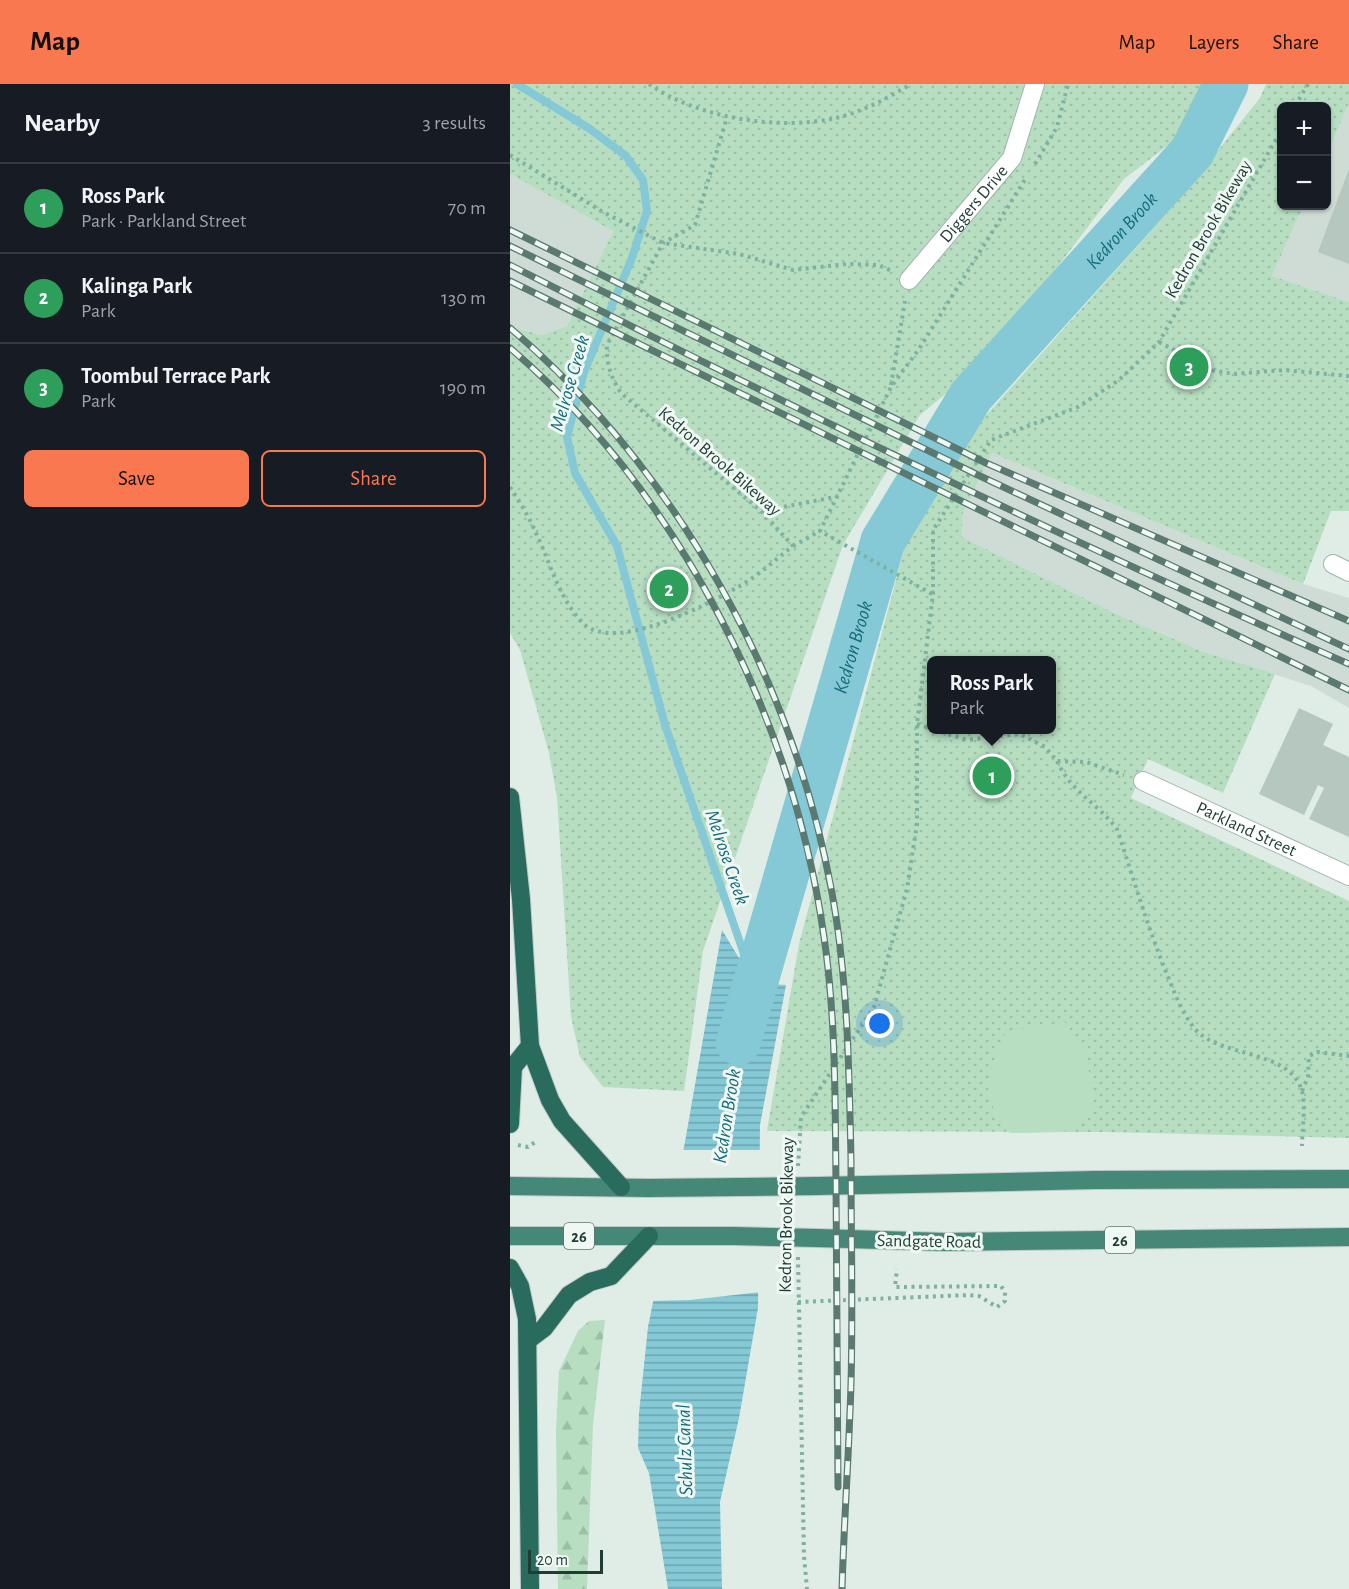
<!DOCTYPE html>
<meta charset="utf-8">
<style>
body{margin:0;font-family:"Alegreya Sans",sans-serif;background:#242831;color:#f1f3f6}
.controls{position:absolute;right:18px;top:18px;display:grid;overflow:hidden;border-radius:9px;box-shadow:0 2px 4px #0004}
.controls button{width:54px;height:54px;display:grid;place-items:center;padding:0;border:0;border-bottom:2px solid #363941;background:#171b24;color:#f1f3f6;font:30px sans-serif}
.scale{position:absolute;left:18px;bottom:15px;width:75px;box-sizing:border-box;padding-left:6px;border:3px solid #1f3d35;border-top:0;font-size:16px;line-height:21px;white-space:nowrap;color:#1f3d35;-webkit-text-stroke:4px #f0f8f4;paint-order:stroke}
.you{position:absolute;left:370px;top:940px;width:21px;height:21px;margin:-15px;border:4px solid #fff;border-radius:50%;background:#1a73e8;box-shadow:0 0 0 9px #1a73e833}
.badge{display:grid;place-items:center;width:39px;height:39px;border-radius:50%;background:#fa784f;color:#fff;font-size:20px;font-weight:700}
.pin{position:absolute;translate:-50% -50%;border:3px solid #fff;box-shadow:0 2px 6px #0006}
.popup{position:absolute;left:417px;top:572px;width:129px;height:78px;box-sizing:border-box;display:grid;place-content:center;border-radius:9px;background:#171b24;filter:drop-shadow(0 2px 4px #0005);font-size:20px;white-space:nowrap;color:#9ea1a6}
.popup b{font-size:22px;color:#f1f3f6}
.popup::after{content:'';position:absolute;left:50%;top:100%;margin-left:-12px;border:12px solid transparent;border-top-color:#171b24}
.list{margin:0;padding:0;list-style:none}
h2{display:flex;justify-content:space-between;align-items:center;height:78px;margin:0;padding:0 24px;font-size:26px}
h2 small{font-size:20px;font-weight:400;color:#9ea1a6}
.list li{display:grid;grid-template-columns:39px 1fr auto;gap:18px;align-items:center;box-sizing:border-box;height:90px;padding:0 24px;border-top:2px solid #363941}
.list b{display:block;font-size:22px;white-space:nowrap}
.list p{margin:0;font-size:20px;white-space:nowrap;color:#9ea1a6}
.list em{font-size:20px;font-style:normal;color:#9ea1a6}
.actions{display:flex;gap:12px;padding:18px 24px}
.actions a{flex:1;padding:14px 0;border:2px solid #fa784f;border-radius:9px;text-align:center;font-size:21px;color:#fa784f}
.actions .main{background:#fa784f;color:#111}
.map{position:relative;flex:none;width:839px;height:1505px;overflow:hidden}
header{display:flex;align-items:center;gap:36px;box-sizing:border-box;height:84px;padding:0 30px;background:#fa784f;color:#111}
header strong{font-size:28px}
nav{display:flex;gap:33px;margin-inline-start:auto;font-size:21px}
main{display:flex}
aside{flex:1;background:#171b24}
.map>svg:first-child{display:block}
</style>
<header>
<strong>Map</strong>
<nav><a>Map</a><a>Layers</a><a>Share</a></nav>
</header>
<main>
<aside>
<h2>Nearby<small>3 results</small></h2>
<ul class="list">
<li><span class="badge" style="background:#2e9e5b">1</span><div><b>Ross Park</b><p>Park · Parkland Street</p></div><em>70 m</em></li>
<li><span class="badge" style="background:#2e9e5b">2</span><div><b>Kalinga Park</b><p>Park</p></div><em>130 m</em></li>
<li><span class="badge" style="background:#2e9e5b">3</span><div><b>Toombul Terrace Park</b><p>Park</p></div><em>190 m</em></li>
</ul>
<div class="actions"><a class="main">Save</a><a>Share</a></div>
</aside>
<div class="map">
<svg width="839" height="1505" viewBox="0 0 839 1505">
<defs>
<pattern id="forest-firs" width="22" height="20" patternUnits="userSpaceOnUse" patternTransform="scale(1.5)"><rect width="22" height="20" fill="#b7dec1"/><path d="M5 1l3.5 6h-7zM16 11l3.5 6h-7z" fill="#9dbfa6"/></pattern>
<pattern id="park-dots" width="8" height="8" patternUnits="userSpaceOnUse" patternTransform="scale(1.5)"><rect width="8" height="8" fill="#b7dec1"/><path d="M2 2h.1M6 6h.1" fill="none" stroke="#9dbfa6" stroke-width="1.8" stroke-linecap="round"/></pattern>
<pattern id="water-rules" width="6" height="5" patternUnits="userSpaceOnUse" patternTransform="scale(1.5)"><rect width="6" height="5" fill="#84c9d5"/><path d="M0 2.5h6" fill="none" stroke="#6ba4ae"/></pattern>
</defs>
<rect width="100%" height="100%" fill="#e0ece6"/>
<g fill="#cedcd5">
<path d="M839,19v199l-77,-26 31,-70h23l1,-52z"/>
<path d="M0,90l103,57 -46,95 -25,9 -32,-8z"/>
<path d="M482,369l311,131 46,14v110l-38,-22 -107,-34 -92,-40 -150,-75 1,-24z"/>
</g>
<path fill="url(#forest-firs)" d="M95,1236l-12,104 -6,165h-29l-2,-158 3,-60 19,-40 11,-10z"/>
<g fill="url(#park-dots)" fill-rule="evenodd">
<path d="M0,0h702l-19,42 -69,53 -136,180 -68,56 -77,130 -140,406 -19,140 -81,-4 -23,-30 -9,-40 -14,-220 -8,-44 -29,-103 -10,-17v-306l32,8 25,-9 46,-95 -103,-57z"/>
<path d="M756,0h83v19l-22,51 -1,-48h-44v100h21l-31,70 77,26v209h-18l-28,73 -311,-131 -29,60 -1,24 150,75 92,40 71,22 -52,119 -75,-34 -17,39 218,103v237l-243,-6 -339,-1 32,-187 106,-398 67,-115 199,-222 89,-111zM422,576h120v70h-120z"/>
</g>
<path fill="#b7dec1" d="M555,938l22,31 6,56 -29,23 -54,1c-34,-42 -21,-56 -4,-102z"/>
<path fill="url(#water-rules)" d="M212,846l32,53 32,2 -26,140 -2,183 -19,110 -19,84 2,87h-54l-19,-116 -11,-25 1,-35 9,-86 37,-185z"/>
<path fill="#e0ece6" d="M171,1066h82l-2,142 -71,8 -39,1z"/>
<g fill="none" stroke-linecap="round" stroke-linejoin="round">
<path stroke="#84c9d5" stroke-width="8" d="M7,0l73,45 36,27 17,24 4,31 -15,47 -48,114 -17,65 8,36 42,73 48,179 89,258"/>
<path stroke="#84c9d5" stroke-width="45" id="s1" d="M228,959l145,-502 88,-145 221,-244 34,-68"/>
</g>
<g fill="#b5c7bf">
<path d="M839,85v95l-31,-12z"/>
<path d="M789,624l34,16 -10,21 26,12v80l-40,-18 15,-31 -6,-3 -14,30 -45,-21z"/>
</g>
<g fill="none" stroke-linecap="round" stroke-linejoin="round">
<g stroke="#a2b4ad" stroke-width="20">
<g id="minor">
<path id="s2" d="M399,196l103,-122 23,-74"/>
<path d="M823,480l16,8"/>
<path id="s3" d="M633,697l206,95"/>
</g>
</g>
<g stroke="#c0c9c6" stroke-width="20">
<g id="trunk">
<path d="M0,1102l138,2"/>
<path d="M307,1102l278,-6 254,-1"/>
<path d="M0,1152h223"/>
<path d="M307,1154l128,4 404,-5"/>
</g>
</g>
<g stroke="#c0c9c6" stroke-width="20">
<g id="motorway">
<path d="M0,713l11,102 9,147 20,54 12,21 59,66"/>
<path d="M0,1040l3,-57 17,-21"/>
<path d="M0,1184l10,18 7,33 3,270"/>
<path d="M18,1256l16,-12 25,-33 21,-13 21,-6 38,-40"/>
</g>
</g>
<g stroke="#7eb1a1" stroke-width="4" stroke-dasharray="3 4.5" stroke-linecap="butt">
<path d="M139,0c48,34 130,47 187,34 26,-6 52,-20 75,-34"/>
<path d="M785,22l13,-22"/>
<path d="M0,71l93,57 60,31 76,11 54,16 54,-6 31,1 14,6"/>
<path d="M525,80l22,-37 11,-43"/>
<path d="M649,258l52,28 22,4 51,-4 65,6"/>
<path d="M381,301l14,-84"/>
<path d="M0,403c9,14 18,28 25,44 15,30 24,69 49,93 31,29 123,-19 154,-37 20,-11 37,-27 55,-41l-32,-35 -140,-118c-10,-15 -15,-30 -14,-48l56,-102 32,-18 32,-108"/>
<path d="M252,427l73,-14"/>
<path d="M283,462l27,-15"/>
<path d="M422,510l-112,-63 71,-144 28,-38 107,-171"/>
<path d="M407,640l15,5"/>
<path d="M424,646l33,10 53,-6 25,13 12,14 29,1 38,13"/>
<path d="M547,677c14,31 39,41 60,68 16,48 30,96 49,143 8,19 15,40 29,57 25,29 95,20 107,62 4,16 0,39 0,55"/>
<path d="M792,1007l6,-14 1,-21 8,-4 32,4"/>
<path d="M8,1061l10,2 10,-7"/>
<path d="M288,1082l3,-49 73,-110 33,-118 10,-65v-100l16,-130v-64l58,-90 87,-33 41,-27 40,-38 123,-213"/>
<path d="M288,1173l6,299 3,33"/>
<path d="M288,1218l171,-7 10,1 18,11 8,-6v-9l-4,-6 -106,1 2,-18"/>
</g>
<use href="#minor" stroke="#fff" stroke-width="18"/>
<use href="#trunk" stroke="#458878" stroke-width="18"/>
<use href="#motorway" stroke="#296b5d" stroke-width="18"/>
<g stroke="#5a7970" stroke-width="7">
<g id="rail">
<path d="M0,146l476,233 363,158"/>
<path d="M0,162l470,230 369,173"/>
<path d="M0,181c276,140 556,275 839,399"/>
<path d="M0,197l839,409"/>
<path d="M0,244c166,142 283,350 322,565 16,88 17,176 19,266 0,75 2,150 0,225 -2,68 -7,137 -9,205"/>
<path d="M0,264c169,145 283,370 314,589 12,81 11,164 12,247 1,101 2,202 2,303"/>
</g>
</g>
<use href="#rail" stroke="#f0f8f4" stroke-width="4.5" stroke-dasharray="14" stroke-linecap="butt"/>
<g stroke="#c0c9c6" stroke-width="20" stroke-linecap="butt">
<g id="trunk-bridge">
<path d="M138,1104l169,-2"/>
<path d="M223,1152l84,2"/>
</g>
</g>
<use href="#trunk-bridge" stroke="#458878" stroke-width="18"/>
</g>
<g text-anchor="middle" stroke-width="6" stroke-linejoin="round" paint-order="stroke">
<g fill="#f0f8f4" stroke="#5e756e" stroke-width="1.5">
<rect x="54" y="1139" width="30" height="26" rx="4.5"/>
<rect x="595" y="1143" width="30" height="26" rx="4.5"/>
</g>
<g font-size="16" font-weight="bold" fill="#1f3d35">
<text x="69" y="1158">26</text>
<text x="610" y="1162">26</text>
</g>
<g font-size="18" fill="#1f3d35" stroke="#f0f8f4">
<text dy="6" stroke="none"><textPath href="#s2" startOffset="100">Diggers Drive</textPath></text>
<text transform="translate(698 145) rotate(-60)" y="6">Kedron Brook Bikeway</text>
<text transform="translate(210 377) rotate(41)" y="6">Kedron Brook Bikeway</text>
<text dy="6" stroke="none"><textPath href="#s3" startOffset="114">Parkland Street</textPath></text>
<text transform="translate(276 1131) rotate(-89)" y="6">Kedron Brook Bikeway</text>
<text transform="translate(419 1157) rotate(1)" y="6">Sandgate Road</text>
</g>
<g font-size="20" font-style="italic" fill="#166c7c" stroke="#f0f8f4">
<text dy="7" stroke="none"><textPath href="#s1" startOffset="916">Kedron Brook</textPath></text>
<text transform="translate(59 299) rotate(-74)" y="7">Melrose Creek</text>
<text dy="7" stroke="none"><textPath href="#s1" startOffset="412">Kedron Brook</textPath></text>
<text transform="translate(218 773) rotate(71)" y="7">Melrose Creek</text>
<text transform="translate(216 1032) rotate(-81)" y="7">Kedron Brook</text>
<text transform="translate(174 1366) rotate(-92)" y="7">Schulz Canal</text>
</g>
</g>
</svg>
<div class="controls">
<button>+</button>
<button>−</button>
</div>
<div class="scale">20 m</div>
<div class="you"></div>
<div class="pin badge" style="left:482px;top:692px;background:#2e9e5b">1</div>
<div class="popup"><b>Ross Park</b>Park</div>
<div class="pin badge" style="left:159px;top:505px;background:#2e9e5b">2</div>
<div class="pin badge" style="left:679px;top:283px;background:#2e9e5b">3</div>
</div>
</main>
